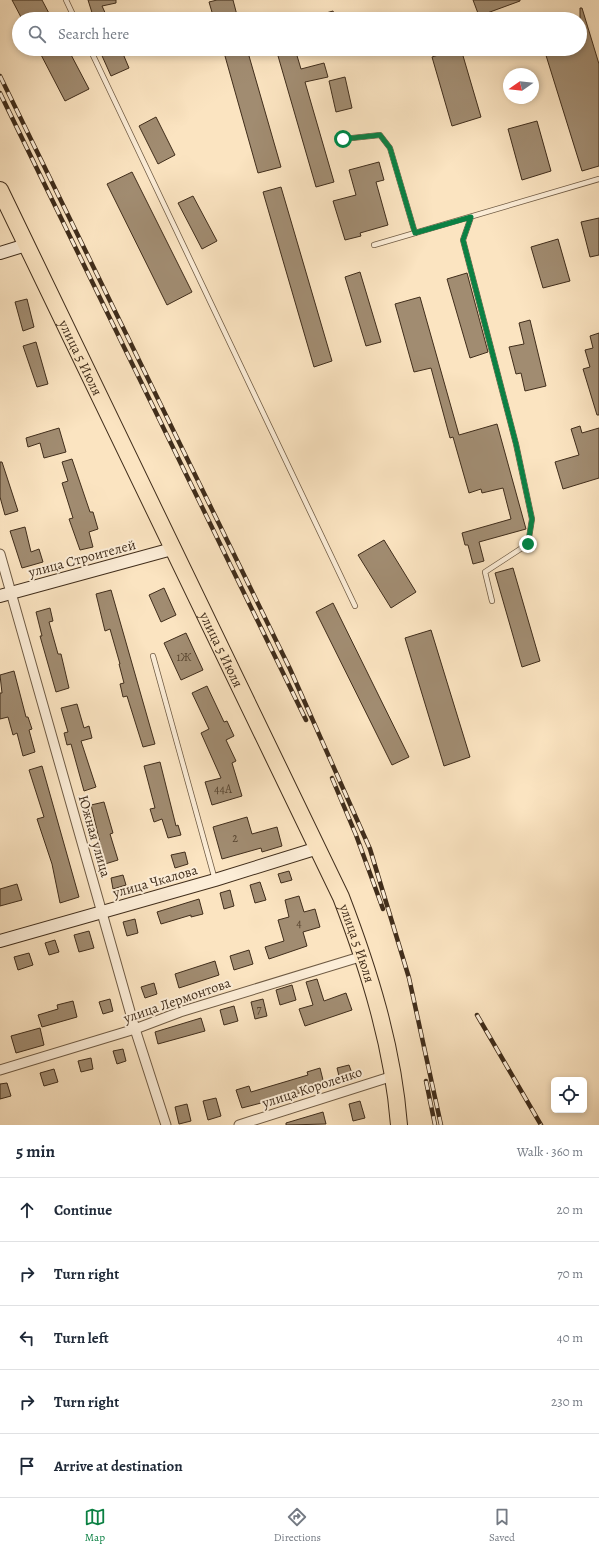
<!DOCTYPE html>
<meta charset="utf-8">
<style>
body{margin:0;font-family:Alegreya,serif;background:#f6f6f7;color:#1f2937}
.controls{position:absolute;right:12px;bottom:12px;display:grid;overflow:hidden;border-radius:6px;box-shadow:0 2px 6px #0003}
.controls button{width:36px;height:36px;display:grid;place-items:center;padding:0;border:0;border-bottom:1px solid #e0e1e3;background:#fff;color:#1f2937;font:20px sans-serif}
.compass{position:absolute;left:503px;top:68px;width:36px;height:36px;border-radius:50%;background:#fff;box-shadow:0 2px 6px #0003;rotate:256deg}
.stop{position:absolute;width:12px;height:12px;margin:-9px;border:3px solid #0b8043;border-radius:50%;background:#fff}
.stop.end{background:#0b8043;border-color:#fff;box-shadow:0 1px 4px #0008}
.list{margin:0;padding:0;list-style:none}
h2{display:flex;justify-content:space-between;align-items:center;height:52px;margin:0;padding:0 16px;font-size:17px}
h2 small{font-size:13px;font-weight:400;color:#747a83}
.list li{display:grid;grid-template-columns:26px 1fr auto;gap:12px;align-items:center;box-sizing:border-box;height:64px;padding:0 16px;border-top:1px solid #e0e1e3}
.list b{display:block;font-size:15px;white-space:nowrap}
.list em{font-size:13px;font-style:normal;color:#747a83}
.icon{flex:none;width:22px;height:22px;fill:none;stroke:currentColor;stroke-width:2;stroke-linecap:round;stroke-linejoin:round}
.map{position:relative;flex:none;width:599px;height:1125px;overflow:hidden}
.search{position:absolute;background:#fff;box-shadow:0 2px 6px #0003;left:12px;right:12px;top:12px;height:44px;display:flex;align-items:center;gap:10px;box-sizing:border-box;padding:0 14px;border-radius:22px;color:#747a83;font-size:15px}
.sheet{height:372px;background:#fff}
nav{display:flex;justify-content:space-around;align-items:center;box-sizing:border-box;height:56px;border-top:1px solid #e0e1e3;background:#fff;font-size:11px;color:#747a83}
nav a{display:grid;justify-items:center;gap:2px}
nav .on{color:#0b8043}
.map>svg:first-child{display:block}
</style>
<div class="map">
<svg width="599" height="1125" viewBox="0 0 599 1125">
<rect width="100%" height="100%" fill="#fbe4c1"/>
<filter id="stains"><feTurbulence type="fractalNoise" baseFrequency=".005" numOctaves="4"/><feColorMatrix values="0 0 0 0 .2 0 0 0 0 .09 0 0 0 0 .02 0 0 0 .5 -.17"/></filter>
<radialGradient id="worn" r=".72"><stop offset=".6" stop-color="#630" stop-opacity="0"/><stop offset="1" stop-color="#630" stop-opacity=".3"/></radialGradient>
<g fill="#a18c71" stroke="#402d1b">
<path d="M12,0h30l10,19h-30z"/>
<path d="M88,0h28v3l-14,3 6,13h-14z"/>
<path d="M217,0h16l5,19h-24l-5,-17z"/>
<path d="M473,0h47v1l-41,15z"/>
<path d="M580,8h2l17,56v102l-17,5 -38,-122h36z"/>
<path d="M333,11l3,8h-24v-2z"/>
<path d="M38,49h30l21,40 -24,12z"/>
<path d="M99,49h22l8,19 -18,8z"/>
<path d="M223,49h24l34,118 -23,6z"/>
<path d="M276,49h19l6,20 23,-6 4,14 -23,5 29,100 -18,5z"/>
<path d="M457,49h4l20,68 -29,9 -20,-69z"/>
<path d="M345,77l7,31 -16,4 -7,-31z"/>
<path d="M156,117l19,38 -17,9 -19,-38z"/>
<path d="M537,121l14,50 -29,9 -14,-51z"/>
<path d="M379,162l5,18 -8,2 12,43 -28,8 1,3 -16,4 -12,-39 23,-6 -7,-25z"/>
<path d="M132,172l60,120 -25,13 -60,-121z"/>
<path d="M281,187l51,174 -18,6 -51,-175z"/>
<path d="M193,196l24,45 -15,8 -24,-46z"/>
<path d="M599,218v37l-9,2 -9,-35z"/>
<path d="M558,239l12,42 -27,7 -12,-41z"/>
<path d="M360,272l21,70 -15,4 -21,-69z"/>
<path d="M467,273l21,79 -18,6 -23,-79z"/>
<path d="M420,297l39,138 38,-11 29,105 -47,13 5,19 -11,3 -5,-19h-3l-3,-12 49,-14 -8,-31 -21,5 -1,-4 -12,4 -16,-56 -3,1 -19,-70 -17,4 -19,-68z"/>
<path d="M27,299l7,28 -11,4 -8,-29z"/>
<path d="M530,320l16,66 -21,5 -4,-18 -5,1 -7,-27 15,-3 -5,-21z"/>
<path d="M599,333v82h-2l-14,-46 7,-2 -5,-17 8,-2 -3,-12z"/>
<path d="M36,342l12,42 -11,3 -14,-41z"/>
<path d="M580,426l2,7 17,-5v50l-36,11 -8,-27 24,-7 -8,-26z"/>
<path d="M59,428l7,24 -22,6 -4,-15 -12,4 -2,-9z"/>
<path d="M72,459l18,53h3l5,17 -9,3 4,15 -13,3 -11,-31 4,-1 -11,-35 6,-2 -6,-19z"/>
<path d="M0,462h2l16,49 -13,4 -5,-18z"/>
<path d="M25,527l6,25 8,-3 4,13 -21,6 -12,-37z"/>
<path d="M384,540l32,52 -25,16 -33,-53z"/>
<path d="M513,568l27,93 -18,6 -27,-94z"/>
<path d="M164,588l12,27 -15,7 -12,-27z"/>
<path d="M111,590l44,154 -12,3 -16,-51 -4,1 -3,-13 4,-1 -5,-19h1l-10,-35 -5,2 -9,-37z"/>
<path d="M333,603l76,154 -17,8 -76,-153z"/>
<path d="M50,608l3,13 -4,1 9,32h3l8,34 -13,4 -16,-56h2l-6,-24z"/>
<path d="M431,630l39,127 -26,9 -39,-128z"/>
<path d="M186,633l17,37 -22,10 -17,-37z"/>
<path d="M14,671l12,46h2l4,12 -3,1 6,22 -12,4 -6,-23 -4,2 -5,-18 -8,2v-26h2l-2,-18z"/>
<path d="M207,686l17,36 3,-1 7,15 -8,4 10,21 -4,2 10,33 -30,9 -7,-23 16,-4 -20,-45 8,-4 -17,-36z"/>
<path d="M77,704l7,24 5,-2 3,12 -11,3 15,46 -12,4 -13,-47 -4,1 -3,-12 4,-1 -7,-24z"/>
<path d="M160,762l16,64 2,-1 3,10 -13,3 -6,-19 -8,3 -4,-13 5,-1 -11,-42z"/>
<path d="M42,766l37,131 -19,6 -8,-39 -15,-45 7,-2 -15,-47z"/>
<path d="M104,802l9,31 -3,1 8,26 -13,4 -14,-59z"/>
<path d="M247,817l5,17 25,-7 5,19 -20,6 -1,-4 -39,11 -9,-32z"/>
<path d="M185,852l3,12 -13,4 -4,-13z"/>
<path d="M289,871l3,9 -11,3 -3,-9z"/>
<path d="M123,875l3,10 -13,4 -2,-11z"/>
<path d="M260,882l6,18 -11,3 -5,-18z"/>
<path d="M17,884l5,16 -22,6v-17z"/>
<path d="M230,890l4,16 -10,3 -4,-16z"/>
<path d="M299,896l5,16 11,-3 5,18 -17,5 4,14 -38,13 -4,-12 19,-6 -6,-21 11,-3 -4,-17z"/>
<path d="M199,899l4,15 -12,3v-2l-30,9 -4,-12z"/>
<path d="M135,919l3,14 -11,3 -4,-14z"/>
<path d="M89,931l5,17 -15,4 -5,-17z"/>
<path d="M55,940l4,12 -10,3 -4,-12z"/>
<path d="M249,950l4,14 -19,6 -4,-14z"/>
<path d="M29,953l4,12 -15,5 -4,-13z"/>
<path d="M215,961l4,14 -40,13 -4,-14z"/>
<path d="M317,979l7,22 22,-8 6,17 -47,16 -6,-17 14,-4 -7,-23z"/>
<path d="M154,983l3,11 -12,4 -4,-11z"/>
<path d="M292,985l4,15 -16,5 -4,-15z"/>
<path d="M110,999l3,12 -10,3 -4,-12z"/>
<path d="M263,999l4,17 -12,3 -4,-17z"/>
<path d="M73,1001l4,16 -35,10 -4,-12 20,-6 -1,-4z"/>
<path d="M234,1006l4,15 -14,4 -4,-15z"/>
<path d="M201,1018l4,13 -47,13 -3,-12z"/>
<path d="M40,1028l4,17 -28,8 -5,-17z"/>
<path d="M123,1049l3,12 -9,3 -4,-13z"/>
<path d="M91,1058l2,11 -12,3 -3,-11z"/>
<path d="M349,1065l4,11 -13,4 -3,-12z"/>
<path d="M320,1068l4,16 -21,5v3l-61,16 -6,-18 13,-4 2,6 57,-17 -1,-3z"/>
<path d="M54,1069l4,13 -14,4 -4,-13z"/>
<path d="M7,1083l4,13 -11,3v-15z"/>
<path d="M216,1098l5,18 -13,4 -5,-19z"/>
<path d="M360,1101l5,17 -12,3 -4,-17z"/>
<path d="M187,1104l4,17 -12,3 -4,-17z"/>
<path d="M323,1112l3,12 -40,1v-2z"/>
</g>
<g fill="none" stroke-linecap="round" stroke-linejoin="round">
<g stroke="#6f5b44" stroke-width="6">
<g id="lane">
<path d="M66,0l9,19"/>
<path d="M90,49l265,557"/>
<path d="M343,139l37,-4 10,13 25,85"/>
<path d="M471,217l-8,23 53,204 16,75 -4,25 -43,28 7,29"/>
<path d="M374,245l225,-66"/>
<path d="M153,656l62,224"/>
</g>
</g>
<g stroke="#6f5b44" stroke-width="11">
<g id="street">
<path d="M0,554l135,475 31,96"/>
<path d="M0,1070l135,-41 45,-17 183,-56"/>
<path d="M239,1125l154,-49"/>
</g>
</g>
<g stroke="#402d1b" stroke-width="14">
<g id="secondary">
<path d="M0,253l26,-8"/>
<path d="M0,596l172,-47"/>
<path d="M0,941l215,-61 103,-32"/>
</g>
</g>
<g stroke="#402d1b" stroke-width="18">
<g id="highway">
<path id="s1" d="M0,190l341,707c28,73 52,150 58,228"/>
</g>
</g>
<use href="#lane" stroke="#fcedd7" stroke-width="4.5"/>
<use href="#street" stroke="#fcedd7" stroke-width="9"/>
<use href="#secondary" stroke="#fcedd7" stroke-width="12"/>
<use href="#highway" stroke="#fbe4c1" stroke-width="16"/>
<g stroke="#402d1b" stroke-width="4.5">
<g id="rail">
<path d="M0,76l290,593 80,180 39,129 32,147"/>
<path d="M0,93l306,627"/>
<path d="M332,778l24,57 27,74"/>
<path d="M477,1015l64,110"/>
<path d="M426,1081l9,44"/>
</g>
</g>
<use href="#rail" stroke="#fcedd7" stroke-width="3" stroke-dasharray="9" stroke-linecap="butt"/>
</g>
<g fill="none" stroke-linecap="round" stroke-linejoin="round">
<path stroke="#0b8043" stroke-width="5" d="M343,139l37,-4 10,13 25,85 56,-16 -8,23 53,204 16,75 -4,25"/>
</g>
<g text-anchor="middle" stroke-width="4" stroke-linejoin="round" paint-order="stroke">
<g font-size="12" fill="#584530">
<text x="184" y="661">1Ж</text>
<text x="223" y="793">44А</text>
<text x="235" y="842">2</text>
<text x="299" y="927">4</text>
<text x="259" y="1013">7</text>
</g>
<g font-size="14" fill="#402d1b" stroke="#fcedd7">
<text dy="5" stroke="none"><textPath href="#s1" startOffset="186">улица 5 Июля</textPath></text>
<text transform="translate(82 558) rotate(-15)" y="5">улица Строителей</text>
<text dy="5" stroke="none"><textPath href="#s1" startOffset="510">улица 5 Июля</textPath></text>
<text transform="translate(95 836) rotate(74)" y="5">Южная улица</text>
<text transform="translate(155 881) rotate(-16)" y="5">улица Чкалова</text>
<text dy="5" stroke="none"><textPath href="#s1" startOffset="834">улица 5 Июля</textPath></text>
<text transform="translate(177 1000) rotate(-19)" y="5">улица Лермонтова</text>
<text transform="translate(312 1087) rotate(-18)" y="5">улица Короленко</text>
</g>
</g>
<rect width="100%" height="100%" filter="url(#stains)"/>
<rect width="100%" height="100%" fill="url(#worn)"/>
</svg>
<div class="controls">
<button><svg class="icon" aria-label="locate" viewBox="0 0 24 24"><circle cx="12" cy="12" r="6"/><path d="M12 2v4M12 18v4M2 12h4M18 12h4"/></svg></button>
</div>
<svg class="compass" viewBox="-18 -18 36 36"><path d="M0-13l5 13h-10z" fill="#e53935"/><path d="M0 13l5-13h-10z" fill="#747a83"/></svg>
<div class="stop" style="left:343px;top:139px"></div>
<div class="stop end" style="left:528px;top:544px"></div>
<div class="search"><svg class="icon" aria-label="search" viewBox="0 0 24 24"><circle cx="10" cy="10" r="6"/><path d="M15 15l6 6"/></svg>Search here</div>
</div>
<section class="sheet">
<h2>5 min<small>Walk · 360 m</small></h2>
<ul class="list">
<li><svg class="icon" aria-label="ahead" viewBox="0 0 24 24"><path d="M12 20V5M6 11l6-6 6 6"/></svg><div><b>Continue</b></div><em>20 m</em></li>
<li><svg class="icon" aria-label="right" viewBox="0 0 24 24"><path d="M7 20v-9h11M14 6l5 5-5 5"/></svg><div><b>Turn right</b></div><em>70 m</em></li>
<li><svg class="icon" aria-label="left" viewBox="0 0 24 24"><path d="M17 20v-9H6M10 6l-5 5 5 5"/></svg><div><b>Turn left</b></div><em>40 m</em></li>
<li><svg class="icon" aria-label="right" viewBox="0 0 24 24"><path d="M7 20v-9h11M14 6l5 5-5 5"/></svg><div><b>Turn right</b></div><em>230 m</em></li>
<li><svg class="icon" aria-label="arrive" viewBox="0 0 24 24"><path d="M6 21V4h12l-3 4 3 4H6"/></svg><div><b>Arrive at destination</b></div></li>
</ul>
</section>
<nav>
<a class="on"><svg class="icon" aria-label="map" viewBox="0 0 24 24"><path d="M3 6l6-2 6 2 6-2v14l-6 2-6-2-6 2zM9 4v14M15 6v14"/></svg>Map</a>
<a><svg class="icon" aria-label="directions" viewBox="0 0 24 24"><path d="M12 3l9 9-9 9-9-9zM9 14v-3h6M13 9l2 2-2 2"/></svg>Directions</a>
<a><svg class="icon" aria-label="saved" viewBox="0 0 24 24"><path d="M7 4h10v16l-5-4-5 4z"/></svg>Saved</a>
</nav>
